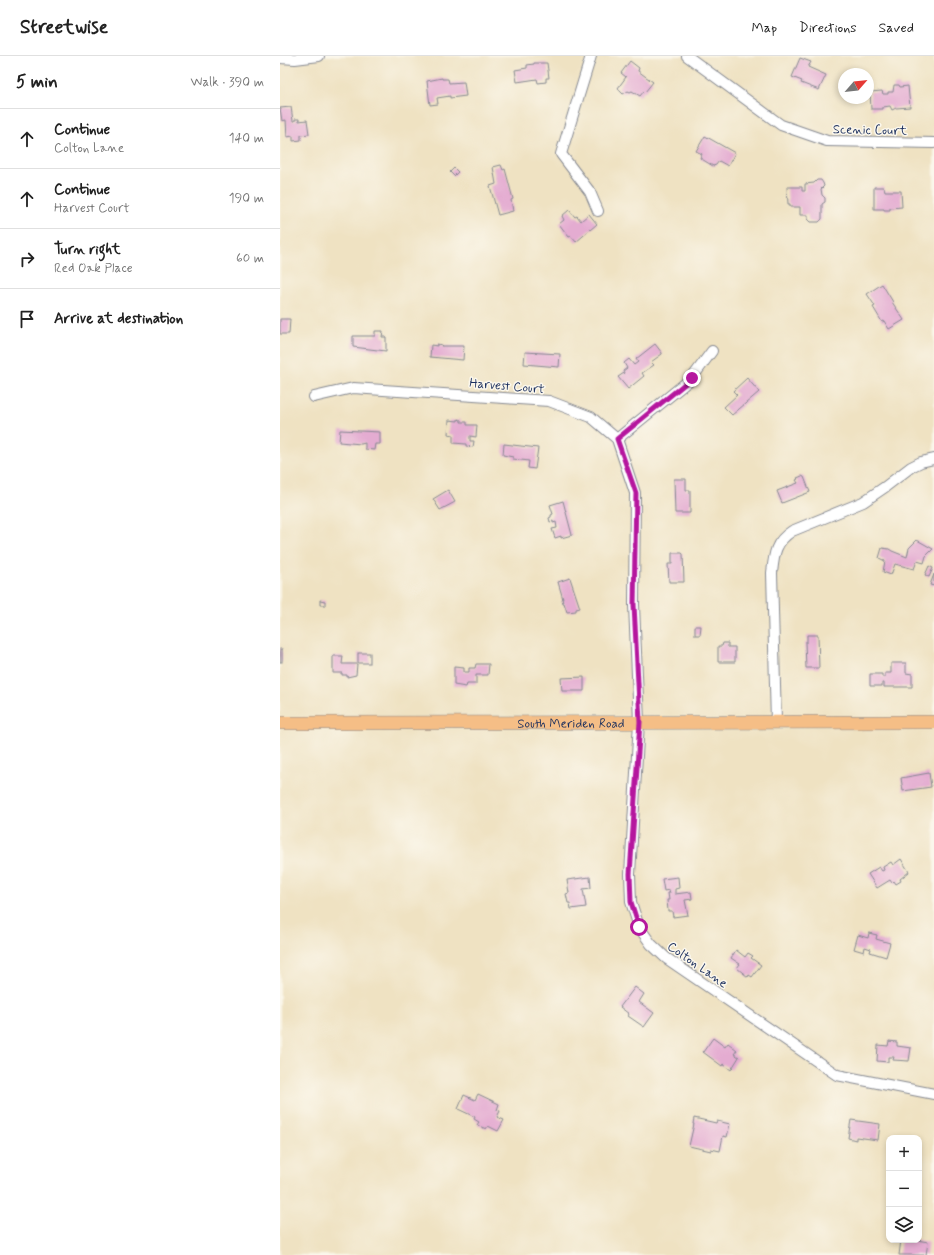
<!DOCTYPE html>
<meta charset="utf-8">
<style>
body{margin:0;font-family:Mynerve,sans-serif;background:#f2f2f2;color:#222}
.controls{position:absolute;right:12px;bottom:12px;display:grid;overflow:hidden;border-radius:8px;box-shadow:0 2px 6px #0003}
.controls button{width:36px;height:36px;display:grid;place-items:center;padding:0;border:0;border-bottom:1px solid #e0e0e0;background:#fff;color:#222;font:20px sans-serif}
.compass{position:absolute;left:558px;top:12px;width:36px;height:36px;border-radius:50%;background:#fff;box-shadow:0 2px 6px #0003;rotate:62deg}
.stop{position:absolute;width:12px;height:12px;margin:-9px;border:3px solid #b5179e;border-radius:50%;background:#fff}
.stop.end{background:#b5179e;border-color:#fff;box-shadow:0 1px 4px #0008}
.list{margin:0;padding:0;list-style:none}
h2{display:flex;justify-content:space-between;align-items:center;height:52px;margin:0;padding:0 16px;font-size:17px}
h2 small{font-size:13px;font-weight:400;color:#767676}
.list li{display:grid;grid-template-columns:26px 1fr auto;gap:12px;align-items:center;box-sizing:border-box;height:60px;padding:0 16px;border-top:1px solid #e0e0e0}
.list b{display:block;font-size:15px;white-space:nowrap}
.list p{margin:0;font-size:13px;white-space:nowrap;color:#767676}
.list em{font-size:13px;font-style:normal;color:#767676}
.icon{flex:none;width:22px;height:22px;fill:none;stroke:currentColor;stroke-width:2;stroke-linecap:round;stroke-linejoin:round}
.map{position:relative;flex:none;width:654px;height:1199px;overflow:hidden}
header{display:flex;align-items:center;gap:24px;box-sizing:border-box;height:56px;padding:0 20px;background:#fff;border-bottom:1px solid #e0e0e0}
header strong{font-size:19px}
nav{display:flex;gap:22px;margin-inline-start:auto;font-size:14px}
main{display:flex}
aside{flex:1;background:#fff}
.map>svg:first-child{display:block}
</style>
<header>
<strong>Streetwise</strong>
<nav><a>Map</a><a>Directions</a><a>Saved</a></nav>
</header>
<main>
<aside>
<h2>5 min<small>Walk · 390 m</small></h2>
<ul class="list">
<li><svg class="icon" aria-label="ahead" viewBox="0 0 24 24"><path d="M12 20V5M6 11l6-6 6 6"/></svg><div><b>Continue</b><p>Colton Lane</p></div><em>140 m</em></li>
<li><svg class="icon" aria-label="ahead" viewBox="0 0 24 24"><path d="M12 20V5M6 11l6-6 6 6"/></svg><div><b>Continue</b><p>Harvest Court</p></div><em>190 m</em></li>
<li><svg class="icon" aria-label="right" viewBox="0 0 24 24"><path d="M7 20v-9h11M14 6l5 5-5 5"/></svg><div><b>Turn right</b><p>Red Oak Place</p></div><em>60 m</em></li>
<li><svg class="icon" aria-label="arrive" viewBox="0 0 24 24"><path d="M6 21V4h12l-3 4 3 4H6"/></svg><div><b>Arrive at destination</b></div></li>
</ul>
</aside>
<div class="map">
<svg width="654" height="1199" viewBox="0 0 654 1199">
<rect width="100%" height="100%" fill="#fbf7ec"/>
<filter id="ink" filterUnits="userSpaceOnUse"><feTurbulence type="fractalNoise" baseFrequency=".025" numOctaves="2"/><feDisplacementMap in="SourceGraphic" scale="8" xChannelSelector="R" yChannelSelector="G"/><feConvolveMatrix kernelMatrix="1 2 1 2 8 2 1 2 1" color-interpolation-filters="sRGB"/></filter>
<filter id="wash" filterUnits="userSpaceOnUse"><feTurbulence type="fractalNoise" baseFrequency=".012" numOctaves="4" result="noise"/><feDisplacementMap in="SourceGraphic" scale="16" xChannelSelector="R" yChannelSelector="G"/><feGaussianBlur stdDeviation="0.9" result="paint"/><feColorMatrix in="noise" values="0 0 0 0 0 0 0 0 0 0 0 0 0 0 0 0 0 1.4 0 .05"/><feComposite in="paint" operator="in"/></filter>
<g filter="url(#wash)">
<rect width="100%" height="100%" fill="#efe2c2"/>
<g id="blocks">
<g fill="#e4acd1">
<path d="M520,2l11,4 -3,5 18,8 -7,15 -18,-7 1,-2 -10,-4z"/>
<path d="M350,5l9,7 -1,3 15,11 -8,10 -1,-1 -4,5 -8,-5 -2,1 -2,-1 -5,3 -3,-3 -2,-3 8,-11 -5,-4z"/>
<path d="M254,7h13l2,15h-3v4l-8,1 -1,-4 -20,3 -2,-12 12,-2v-3l7,-1z"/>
<path d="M162,22v1h6l1,4 15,-1 2,14 -16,2v-2l-13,2 1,6 -8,1 -3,-24z"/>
<path d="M614,29h5l1,2 8,-1 2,21 -14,1 -4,2 -2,-4 -7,1v2h-12l-1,-17 12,-1 1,3h5v-2h5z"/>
<path d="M11,51l2,14h2v-2h4v2l8,-1 2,14 -8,1v5l-8,1v-5l-6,1 -1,-17 -4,1 -2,-13z"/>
<path d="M425,80l30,17 -7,13 -9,-5 -3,4 -3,1 -13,-8 2,-4 -6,-3z"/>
<path d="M221,109l2,5 2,-1 8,30 -2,1 2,11 -15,4 -8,-29 6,-2 -3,-17z"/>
<path d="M174,112l4,4 -4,4 -4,-4z"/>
<path d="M537,124h4l2,3 1,3 -3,3 1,6 3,3v4l-3,2v15l-3,3h-8l-3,-3v-4h-8v-8h-10v-3h-2l-1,-17h15v4h3v-7l9,-1z"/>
<path d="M594,131h10l1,4h16l1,16 -12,1v2h-6v-1h-10z"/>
<path d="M289,154l6,7 2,-1 4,5 8,-7 8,10 -21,18 -5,-6 -2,1 -10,-13 5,-4 -2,-4z"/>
<path d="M602,228l11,18h-1l12,18 -15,9 -5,-8 -2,1 -9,-15 2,-1 -8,-12z"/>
<path d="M0,263h10l-1,15h-9z"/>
<path d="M95,275h8l-1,6h4v14l-33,-4v-11h22z"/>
<path d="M157,288l5,1 -1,1h23l-1,14 -33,-3 1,-12 6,1z"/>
<path d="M375,288l7,9v1l-11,8 3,3 -12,8 2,3 -16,13 -10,-12 6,-4 -1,-2 4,-3 -3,-5 5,-4 5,6 4,-3 -2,-3z"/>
<path d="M245,296l35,2 -1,13 -35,-3z"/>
<path d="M467,322l12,14 -27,23 -8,-8 13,-12 -4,-4z"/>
<path d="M178,363l3,1v2h6v3h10l-1,12 -6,-1v5h4l-1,6 -7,-1v-2l-13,-1v-8l-5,-1 1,-14 9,1z"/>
<path d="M60,374l40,2v12h-5l-1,6 -9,-1v-6l-4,1 -22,-2z"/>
<path d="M224,388l34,4 -3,21 -7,-1 1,-7 -16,-2v-2l-10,-2z"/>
<path d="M522,420l2,1 6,15 -28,11 -5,-12 21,-8 -2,-3 2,-1 -1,-1z"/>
<path d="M394,423h12v11h4v23h-15z"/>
<path d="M168,434l7,12 -15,8 -7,-11z"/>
<path d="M283,445l9,34 -11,3v-2l-6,2 -3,-9 5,-1 -1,-6 -3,1v-2l-3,1 -1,-4 2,-1v-2l2,-1 -3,-9z"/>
<path d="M637,484l16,9 -7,7 -2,7 -7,-2 -3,8 -19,-5 -4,11 -8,-3 2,-11 -6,-3 3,-10 7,1 3,2 15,6 2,-9z"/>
<path d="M392,497h10l1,1 1,28h-15l-1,-18h4z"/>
<path d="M649,510l4,2 -4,9 -4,-2z"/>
<path d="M654,518v12l-4,-1z"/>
<path d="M290,522l10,30 -4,1v2l-9,1 -3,-9h-1l-1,-4h1l-5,-17z"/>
<path d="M40,544l5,1v4h-5z"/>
<path d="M415,570h6l-1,9h-5z"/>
<path d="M527,579h11l1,33h-13l-1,-26h2z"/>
<path d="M443,587h5v4h7v15h-17v-16h4z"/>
<rect x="0" y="593" width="2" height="13"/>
<rect x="78" y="597" width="12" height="10"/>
<path d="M53,600h10l-1,8h15l-1,11 -9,2v-2h-5v-2h-9z"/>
<path d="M611,607h15v10l6,1v13h-28v-4h-2v3h-12v-12h12v3h3v-4h6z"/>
<path d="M196,608h13l-1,11h-12v9h-9l-1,3 -12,-2v-18l10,1v4h5v-4h6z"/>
<path d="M304,621v14h-22l-1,-13z"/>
<path d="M649,717l2,14 -28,4 -2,-13z"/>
<path d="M621,803l8,13 -9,7 1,2 -5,3 -2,-3 -2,2 -2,-3 -13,8 -9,-14 11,-7 3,4 2,-1 -1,-3 8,-5 2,3z"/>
<path d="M310,821l1,11 -8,1 3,18 -15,2 -1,-6h-2l-2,-9 3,-1 -2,-13z"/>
<path d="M398,821l1,11 -4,1v5l16,-2 1,7 -7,1 3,15 -15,2 -1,-6h-4l-1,-11h2l-1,-7h2l-1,-3 -5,1 -2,-12z"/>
<path d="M589,877l8,2 -1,4 14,4 -4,14 -16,-5 1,-3 -6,-2 -1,5 -10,-3 4,-14 10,3z"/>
<path d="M456,894l9,7 3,-4 5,3 -2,2 10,7 -9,12 -3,-2 -1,2 -11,-9 3,-4 -9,-6z"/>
<path d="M355,931l9,7 -5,8 15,11 -10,14 -16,-11 1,-2 -9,-7z"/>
<path d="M433,982l12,9 3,-4 9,7 -3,4 5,3 -8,13 -8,-6 -1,2 -19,-14z"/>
<path d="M609,985l8,1v4l14,2 -2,13 -16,-1 1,-3h-6v5l-11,-1 1,-16 10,1z"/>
<path d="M198,1038l21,10 -2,6 3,1 -3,6 7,3 -6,11 -10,-5 -2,3 -9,-4 2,-3 -5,-3 1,-2 -17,-8 6,-14 11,5z"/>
<path d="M414,1062l22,5 1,-2 13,3 -3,13 -4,-1 -3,15 -9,-2v2l-22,-5 5,-22h-1z"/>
<path d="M571,1064l29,4 -2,16 -22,-3v3l-8,-2z"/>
<path d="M621,1184h16l11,2 -2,13h-27z"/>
</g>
</g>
</g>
<g filter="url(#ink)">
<use href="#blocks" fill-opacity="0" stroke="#858890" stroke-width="1"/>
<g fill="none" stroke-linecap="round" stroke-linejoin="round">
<g stroke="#858890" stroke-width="12">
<g id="minor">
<path d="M311,0l-30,98 29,38 8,19"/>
<path d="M407,0l94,69 46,16 107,2"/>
<path d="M0,2l15,1 24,-3"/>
<path d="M34,341l39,-9 196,13 42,16 26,22 18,54 -1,112 5,117 -9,152 1,28 8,25 12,17 15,14 171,117 97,19"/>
<path d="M337,383l75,-61 20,-27"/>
<path d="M496,666l-4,-149c2,-19 3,-31 20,-42l71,-29 22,-15 26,-20 10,-5 13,-3"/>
</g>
</g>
<g stroke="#858890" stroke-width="14">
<g id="major">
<path id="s1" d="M0,667l654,-1"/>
</g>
</g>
<use href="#minor" stroke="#fff" stroke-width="10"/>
<use href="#major" stroke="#f5be86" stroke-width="13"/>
</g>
</g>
<g fill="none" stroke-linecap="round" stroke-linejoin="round" filter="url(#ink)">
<path stroke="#b5179e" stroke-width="5" d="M359,871l-8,-25 -1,-28 10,-152 -6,-117 2,-112 -19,-54 75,-61"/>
</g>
<g text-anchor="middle" stroke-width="3" stroke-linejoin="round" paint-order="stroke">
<g font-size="13" fill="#1b2f5e" stroke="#fbf7ec">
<text transform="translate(590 73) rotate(1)" y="5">Scenic Court</text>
<text transform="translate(227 329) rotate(5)" y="5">Harvest Court</text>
<text dy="5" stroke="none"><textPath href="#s1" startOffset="291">South Meriden Road</textPath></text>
<text transform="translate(418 908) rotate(35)" y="5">Colton Lane</text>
</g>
</g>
</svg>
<div class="controls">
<button>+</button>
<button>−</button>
<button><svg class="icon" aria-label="layers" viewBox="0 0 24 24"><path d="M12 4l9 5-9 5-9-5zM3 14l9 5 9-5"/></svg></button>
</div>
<svg class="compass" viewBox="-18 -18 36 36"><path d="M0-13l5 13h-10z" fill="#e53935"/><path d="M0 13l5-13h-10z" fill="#767676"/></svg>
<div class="stop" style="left:359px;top:871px"></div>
<div class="stop end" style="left:412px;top:322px"></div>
</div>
</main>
